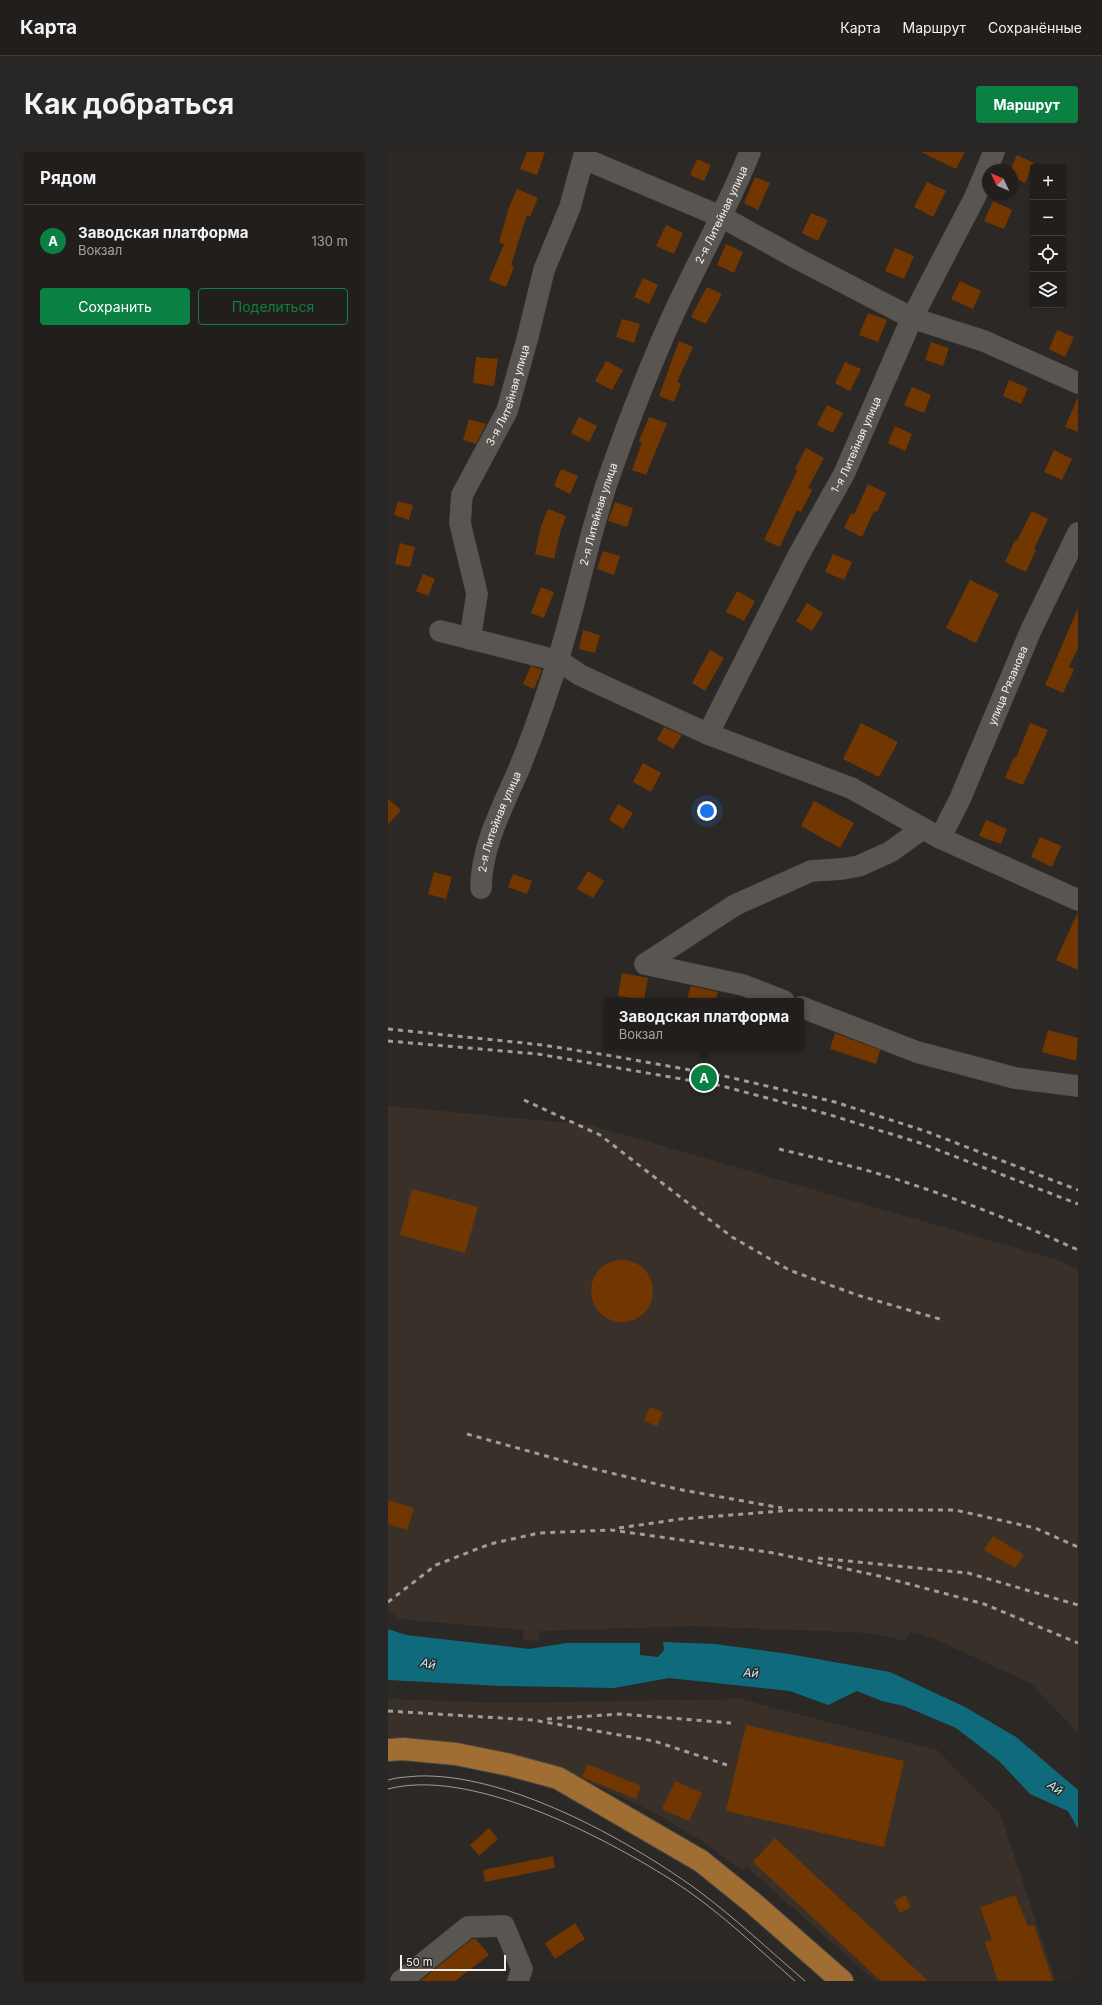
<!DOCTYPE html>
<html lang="ru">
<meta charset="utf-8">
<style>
body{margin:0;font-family:Inter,sans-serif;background:#292725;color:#f1f3f6}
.controls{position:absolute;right:12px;top:12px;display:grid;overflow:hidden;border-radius:4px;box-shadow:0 1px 3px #0004}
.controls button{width:36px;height:36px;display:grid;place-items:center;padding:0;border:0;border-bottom:1px solid #3e3c3b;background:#211e1c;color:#f1f3f6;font:20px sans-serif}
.compass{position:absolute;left:594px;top:12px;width:36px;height:36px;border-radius:50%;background:#211e1c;box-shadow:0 1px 3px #0004;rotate:314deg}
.scale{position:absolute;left:12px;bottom:10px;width:106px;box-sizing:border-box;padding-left:4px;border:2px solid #f3f0ee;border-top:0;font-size:11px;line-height:14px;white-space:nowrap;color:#f3f0ee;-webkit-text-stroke:3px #2c2825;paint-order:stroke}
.you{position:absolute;left:319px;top:659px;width:14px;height:14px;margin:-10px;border:3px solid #fff;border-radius:50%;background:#1a73e8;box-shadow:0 0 0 6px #1a73e833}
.badge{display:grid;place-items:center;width:26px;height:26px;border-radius:50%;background:#0b8043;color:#fff;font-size:13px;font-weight:700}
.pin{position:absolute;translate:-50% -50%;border:2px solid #fff;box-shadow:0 1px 4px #0006}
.popup{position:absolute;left:216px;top:846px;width:200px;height:52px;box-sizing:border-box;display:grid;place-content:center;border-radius:4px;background:#211e1c;filter:drop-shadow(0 1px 3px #0005);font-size:13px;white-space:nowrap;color:#a2a2a3}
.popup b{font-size:15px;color:#f1f3f6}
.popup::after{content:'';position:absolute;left:50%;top:100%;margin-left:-8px;border:8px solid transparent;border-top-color:#211e1c}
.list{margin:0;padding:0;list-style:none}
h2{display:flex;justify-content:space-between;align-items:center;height:52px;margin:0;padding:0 16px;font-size:17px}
h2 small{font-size:13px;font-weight:400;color:#a2a2a3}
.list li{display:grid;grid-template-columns:26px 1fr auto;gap:12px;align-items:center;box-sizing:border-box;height:72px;padding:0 16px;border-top:1px solid #3e3c3b}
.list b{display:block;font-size:15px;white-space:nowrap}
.list p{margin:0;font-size:13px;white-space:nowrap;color:#a2a2a3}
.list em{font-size:13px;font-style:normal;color:#a2a2a3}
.actions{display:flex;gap:8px;padding:12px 16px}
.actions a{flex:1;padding:9px 0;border:1px solid #0b8043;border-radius:4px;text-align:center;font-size:14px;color:#0b8043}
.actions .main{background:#0b8043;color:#fff}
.icon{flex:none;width:22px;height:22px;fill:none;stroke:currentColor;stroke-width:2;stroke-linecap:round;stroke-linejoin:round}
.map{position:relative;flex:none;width:690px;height:1829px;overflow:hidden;border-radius:4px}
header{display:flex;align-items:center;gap:24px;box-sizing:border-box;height:56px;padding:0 20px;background:#211e1c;border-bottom:1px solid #3e3c3b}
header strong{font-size:19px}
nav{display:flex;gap:22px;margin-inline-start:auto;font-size:14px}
.intro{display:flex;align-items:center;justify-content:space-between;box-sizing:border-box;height:96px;padding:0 24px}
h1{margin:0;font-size:28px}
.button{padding:10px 18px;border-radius:4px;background:#0b8043;color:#fff;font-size:14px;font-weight:700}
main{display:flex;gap:24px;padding:0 24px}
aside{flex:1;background:#211e1c;border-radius:4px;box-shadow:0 1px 3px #0004}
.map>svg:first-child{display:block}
</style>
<header>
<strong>Карта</strong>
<nav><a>Карта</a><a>Маршрут</a><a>Сохранённые</a></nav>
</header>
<div class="intro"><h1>Как добраться</h1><a class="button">Маршрут</a></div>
<main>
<aside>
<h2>Рядом<small></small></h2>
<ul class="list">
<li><span class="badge">A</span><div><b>Заводская платформа</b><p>Вокзал</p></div><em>130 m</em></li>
</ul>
<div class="actions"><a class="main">Сохранить</a><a>Поделиться</a></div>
</aside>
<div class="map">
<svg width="690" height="1829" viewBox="0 0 690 1829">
<rect width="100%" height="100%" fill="#2c2825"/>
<g fill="#393129">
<path d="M0,954l202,19 471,136 17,9v463l-48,-50 -95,-44 -25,-7 -4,9 -37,-8 -176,-7 -153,5 -2,10 -15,-1 1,-10 -125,-11 -11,-9z"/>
<path d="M0,1547l114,4 238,-4 197,51 63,64 56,167h-181l-128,-114 -5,3 -42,-30 -47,-28 -68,-32 -135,-37 -62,-6z"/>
</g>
<path fill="#0f6b7c" d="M0,1477l18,6 123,14 38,-6h73v12l18,2 6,-7 -1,-8 52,2 74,10 101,18 75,35 51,30 62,53v39l-10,-18 -38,-17 -31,-33 -43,-33 -52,-22 -22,-5 -25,-10 -29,14 -38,-14 -121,-13 -55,10 -113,-2 -113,-6z"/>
<g fill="#723700">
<path d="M139,0h18l-8,23 -17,-6z"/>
<path d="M533,0h44l-9,17z"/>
<path d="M629,3l17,8 -9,20 -13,-6v-11z"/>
<path d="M309,7l14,6 -7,16 -14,-6z"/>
<path d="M367,25l15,6 -12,27 -14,-7z"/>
<path d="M539,30l19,9 -13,26 -19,-10z"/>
<path d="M129,37l21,9 -8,19 -3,-2 -16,50 3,2 -8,20 -17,-7 15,-36 -5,-2 10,-35z"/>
<path d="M605,49l19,9 -8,19 -20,-8z"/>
<path d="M423,61l17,7 -10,21 -16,-8z"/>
<path d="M278,73l17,8 -9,21 -18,-8z"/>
<path d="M338,92l17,8 -9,21 -17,-8z"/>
<path d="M507,96l19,8 -10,23 -19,-8z"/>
<path d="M255,126l15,7 -9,19 -15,-7z"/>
<path d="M572,129l21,10 -8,18 -22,-10z"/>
<path d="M319,135l15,7 -16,30 -15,-7z"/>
<path d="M480,161l19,7 -9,22 -19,-7z"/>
<path d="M234,167l18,5 -6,19 -18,-6z"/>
<path d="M669,178l17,7 -9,20 -16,-8z"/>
<path d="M291,189l14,6 -16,35 4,2 -7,18 -15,-6z"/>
<path d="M543,190l18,6 -6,18 -18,-6z"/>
<path d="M88,205l22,2 -4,27 -21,-3z"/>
<path d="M218,209l17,9 -11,20 -17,-9z"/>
<path d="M457,210l16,7 -11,22 -15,-8z"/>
<path d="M621,228l19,8 -7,16 -18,-8z"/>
<path d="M524,235l19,8 -7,18 -20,-8z"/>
<path d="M690,245v35l-13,-5z"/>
<path d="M439,253l16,8 -10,20 -16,-8z"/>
<path d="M191,265l18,9 -8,16 -18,-9z"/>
<path d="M261,265l18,6 -21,52 -14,-5 10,-28 -3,-1z"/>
<path d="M81,267l17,5 -10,20 -13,-4z"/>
<path d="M507,274l17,8 -7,17 -17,-8z"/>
<path d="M418,296l18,10 -16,30 4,2 -11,22 -4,-2 -17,37 -16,-7 33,-69 -2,-2z"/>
<path d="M666,298l18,9 -10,21 -18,-8z"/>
<path d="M173,317l17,7 -8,18 -16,-8z"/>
<path d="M480,332l18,9 -9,19 -3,-1 -12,26 -18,-9 7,-15 3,2z"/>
<path d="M10,349l15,4 -4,15 -15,-5z"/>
<path d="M227,350l18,6 -6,19 -19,-6z"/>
<path d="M160,357l18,7 -6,17 -6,26 -19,-5 6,-28z"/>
<path d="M644,359l16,8 -14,30 2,1 -10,22 -21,-10 10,-22 2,1z"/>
<path d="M12,391l15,4 -5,20 -15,-3z"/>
<path d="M215,399l17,5 -6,19 -17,-6z"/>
<path d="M445,402l19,8 -8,18 -19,-8z"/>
<path d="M35,422l12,5 -7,17 -12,-5z"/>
<path d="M582,428l29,14 -23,49 -30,-15z"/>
<path d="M153,435l13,5 -10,26 -13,-5z"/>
<path d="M349,439l18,10 -11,20 -18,-9z"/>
<path d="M419,451l16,10 -11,18 -16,-10z"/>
<path d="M690,456v40l-9,19 5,2 -11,24 -18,-8z"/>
<path d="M195,478l17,5 -5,18 -16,-4z"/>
<path d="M322,498l14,8 -19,33 -13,-8z"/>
<path d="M143,514l11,4 -8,19 -11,-5z"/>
<path d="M473,571l37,19 -19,35 -36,-18z"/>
<path d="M642,571l18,7 -25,55 -18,-7 9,-21 2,1z"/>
<path d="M276,575l18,8 -9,14 -16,-9z"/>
<path d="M255,611l18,10 -10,19 -18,-10z"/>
<path d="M0,647l13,11 -13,15z"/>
<path d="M426,649l40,22 -14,25 -39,-22z"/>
<path d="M230,652l15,9 -10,16 -14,-9z"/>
<path d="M598,668l21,9 -6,15 -22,-8z"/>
<path d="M652,685l21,9 -9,21 -21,-10z"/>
<path d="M200,719l16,10 -11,17 -16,-9z"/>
<path d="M46,720l18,5 -6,22 -18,-5z"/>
<path d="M125,722l19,7 -5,13 -19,-7z"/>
<path d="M690,760v58l-22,-10z"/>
<path d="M234,821l26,5 -4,22 -26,-4z"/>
<path d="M303,834l27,6 -3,9h-29z"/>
<path d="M660,878l30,8 -2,23 -34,-9z"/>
<path d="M447,881l45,17 -4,14 -46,-15z"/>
<path d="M24,1037l66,18 -13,46 -65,-18z"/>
<circle cx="234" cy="1139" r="31"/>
<path d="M262,1255l13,5 -6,14 -13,-5z"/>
<path d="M0,1348l26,8 -7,22 -19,-6z"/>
<path d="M605,1384l31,19 -9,13 -31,-18z"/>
<path d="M358,1573l158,36 -20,86 -158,-36z"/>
<path d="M199,1612l54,22 -5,13 -54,-22z"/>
<path d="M287,1629l27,12 -13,28 -27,-12z"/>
<path d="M101,1676l9,11 -19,17 -9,-11z"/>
<path d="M387,1686l153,143h-47l-128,-119z"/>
<path d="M165,1704l2,12 -70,14 -2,-12z"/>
<path d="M517,1743l6,12 -11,6 -6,-12z"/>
<path d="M627,1743l13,31 6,-1 19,56h-55l-13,-39 7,-2 -12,-33z"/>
<path d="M187,1771l10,16 -30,20 -10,-16z"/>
<path d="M84,1787h4l13,16 -34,26h-35z"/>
</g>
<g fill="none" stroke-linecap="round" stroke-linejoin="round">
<g stroke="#4a4744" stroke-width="22">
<g id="minor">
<path d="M197,7l137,58 76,42 114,59 72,23 94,42"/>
<path d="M52,479l119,30 21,14 128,59 143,54 89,50 138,62"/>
<path id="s1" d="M82,487l7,-45 -17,-71 2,-28 45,-84 20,-71 17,-70 26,-63 15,-55"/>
<path id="s2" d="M320,582l90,-178 46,-82 68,-156 63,-121 19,-45"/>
<path id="s3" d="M552,686l20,-39 71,-169 47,-97"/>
<path id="s4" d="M93,736c0,-41 22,-82 38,-119 11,-27 21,-54 30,-82 25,-69 36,-143 61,-213 19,-54 40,-109 64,-161 25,-54 54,-106 76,-161"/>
<path d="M396,849l-41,-16 -98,-21 90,-59 76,-34 31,-2 17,-3 31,-14 32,-23"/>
<path d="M413,855l116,45 98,26 63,8"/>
<path d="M13,1829l67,-54 36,-1 18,43 -4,12"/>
</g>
</g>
<g stroke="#4a4744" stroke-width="24">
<path id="major" d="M0,1598l15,-1 53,5 54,11 48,13 143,83 52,42 89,78"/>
</g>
<use href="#minor" stroke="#595551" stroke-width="21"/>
<use href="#major" stroke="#a06e32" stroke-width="22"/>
<g stroke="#a09d9a" stroke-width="1">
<path d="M0,1628c10,-3 20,-3 30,-4 89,-3 207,62 278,113 38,28 73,61 109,92"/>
<path d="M0,1637c82,-22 214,47 282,90 45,28 85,67 125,102"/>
</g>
<g stroke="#a09d9a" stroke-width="3" stroke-dasharray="5 5" stroke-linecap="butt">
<path d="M0,877l155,16 69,11 112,20 111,26 90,29 153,59"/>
<path d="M0,889l150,13 184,32 105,28 93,29 158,61"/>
<path d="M136,948l76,35 132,102 57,33 68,25 86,25"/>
<path d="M391,997c28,7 56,13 83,20 74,21 146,49 216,81"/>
<path d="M79,1282l115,32 95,23 105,19"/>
<path d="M231,1376l62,-9 113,-9h161l80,18 43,19"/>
<path d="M430,1406l150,15 110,32"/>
<path d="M0,1450l48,-37 54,-21 49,-11 72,-3 163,23 105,23 105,28 94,39"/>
<path d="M0,1559l145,9 121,21 73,24"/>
<path d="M159,1567l73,-5 111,9"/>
</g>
</g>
<g text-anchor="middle" stroke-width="3" stroke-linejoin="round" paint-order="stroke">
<g font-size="11" fill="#f3f0ee" stroke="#2c2825">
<text dy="4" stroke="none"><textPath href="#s4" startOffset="717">2-я Литейная улица</textPath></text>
<text dy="4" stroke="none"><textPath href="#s1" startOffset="257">3-я Литейная улица</textPath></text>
<text dy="4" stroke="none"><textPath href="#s2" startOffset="325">1-я Литейная улица</textPath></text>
<text dy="4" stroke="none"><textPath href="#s4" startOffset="393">2-я Литейная улица</textPath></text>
<text dy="4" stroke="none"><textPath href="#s3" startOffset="167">улица Рязанова</textPath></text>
<text dy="4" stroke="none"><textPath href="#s4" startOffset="69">2-я Литейная улица</textPath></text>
</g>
<g font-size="12" font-style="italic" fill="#bcedf9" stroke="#2c2825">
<text transform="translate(40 1512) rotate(12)" y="4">Ай</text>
<text transform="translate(363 1521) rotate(4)" y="4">Ай</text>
<text transform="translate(667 1636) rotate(36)" y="4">Ай</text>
</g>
</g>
</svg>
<div class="controls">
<button>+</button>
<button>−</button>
<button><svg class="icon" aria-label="locate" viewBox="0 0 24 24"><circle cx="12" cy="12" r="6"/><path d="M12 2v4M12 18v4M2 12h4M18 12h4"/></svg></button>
<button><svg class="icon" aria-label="layers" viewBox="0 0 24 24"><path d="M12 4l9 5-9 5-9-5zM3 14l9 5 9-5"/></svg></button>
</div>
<svg class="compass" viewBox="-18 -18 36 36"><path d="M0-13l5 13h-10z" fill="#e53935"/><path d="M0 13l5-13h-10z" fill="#a2a2a3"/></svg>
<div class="scale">50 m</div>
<div class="you"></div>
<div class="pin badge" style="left:316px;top:926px">A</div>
<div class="popup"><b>Заводская платформа</b>Вокзал</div>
</div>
</main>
